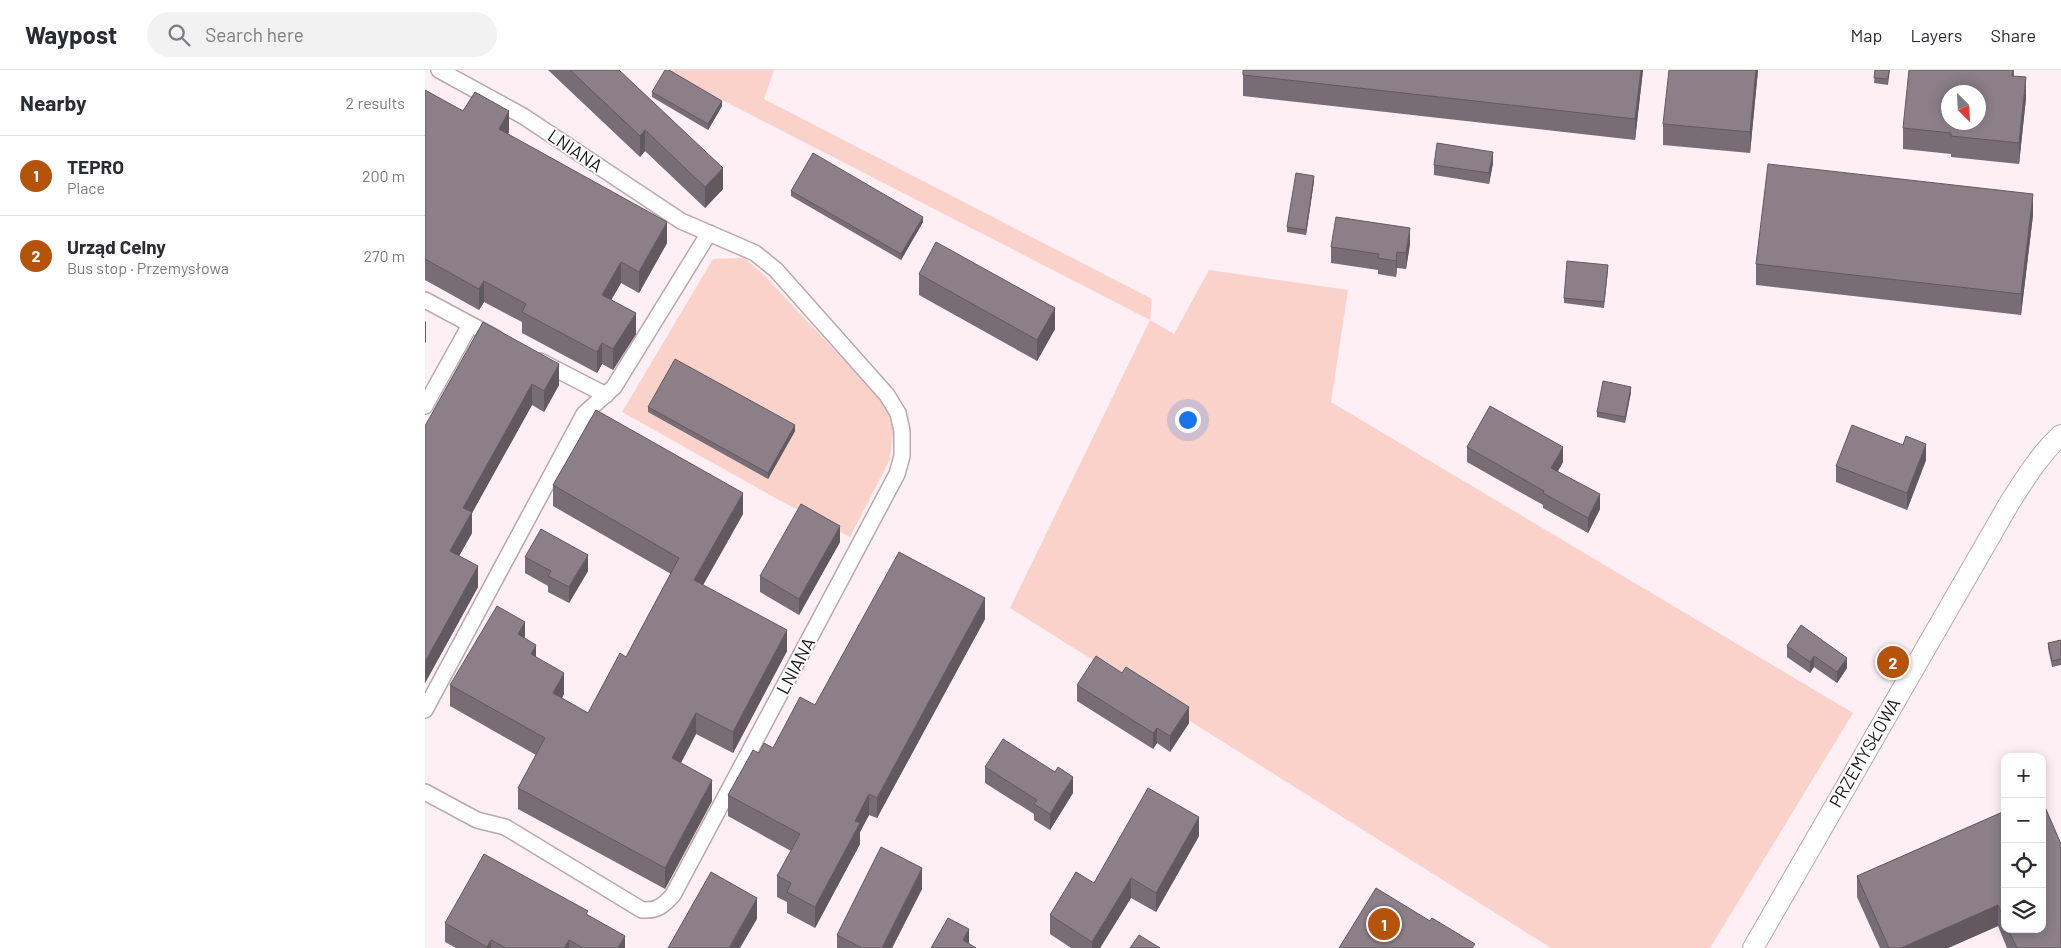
<!DOCTYPE html>
<meta charset="utf-8">
<style>
body{margin:0;font-family:Barlow,sans-serif;background:#f2f2f3;color:#2b2b33}
.controls{position:absolute;right:15px;bottom:15px;display:grid;overflow:hidden;border-radius:10px;box-shadow:0 2px 12px #0003}
.controls button{width:45px;height:45px;display:grid;place-items:center;padding:0;border:0;border-bottom:1px solid #e1e1e2;background:#fff;color:#2b2b33;font:25px sans-serif}
.compass{position:absolute;left:1516px;top:15px;width:45px;height:45px;border-radius:50%;background:#fff;box-shadow:0 2px 12px #0003;rotate:156deg}
.you{position:absolute;left:762px;top:349px;width:18px;height:18px;margin:-12px;border:4px solid #fff;border-radius:50%;background:#1a73e8;box-shadow:0 0 0 8px #1a73e833}
.badge{display:grid;place-items:center;width:32px;height:32px;border-radius:50%;background:#b45309;color:#fff;font-size:16px;font-weight:700}
.pin{position:absolute;translate:-50% -50%;border:2px solid #fff;box-shadow:0 1px 5px #0006}
.list{margin:0;padding:0;list-style:none}
h2{display:flex;justify-content:space-between;align-items:center;height:65px;margin:0;padding:0 20px;font-size:21px}
h2 small{font-size:16px;font-weight:400;color:#7c7c81}
.list li{display:grid;grid-template-columns:32px 1fr auto;gap:15px;align-items:center;box-sizing:border-box;height:80px;padding:0 20px;border-top:1px solid #e1e1e2}
.list b{display:block;font-size:19px;white-space:nowrap}
.list p{margin:0;font-size:16px;white-space:nowrap;color:#7c7c81}
.list em{font-size:16px;font-style:normal;color:#7c7c81}
.icon{flex:none;width:28px;height:28px;fill:none;stroke:currentColor;stroke-width:2;stroke-linecap:round;stroke-linejoin:round}
.map{position:relative;flex:none;width:1636px;height:878px;overflow:hidden}
header{display:flex;align-items:center;gap:30px;box-sizing:border-box;height:70px;padding:0 25px;background:#fff;border-bottom:1px solid #e1e1e2}
header strong{font-size:24px}
nav{display:flex;gap:28px;margin-inline-start:auto;font-size:18px}
.search{width:350px;height:45px;background:#f2f2f3;display:flex;align-items:center;gap:12px;box-sizing:border-box;padding:0 18px;border-radius:28px;color:#7c7c81;font-size:19px}
main{display:flex}
aside{flex:1;background:#fff}
.map>svg:first-child{display:block}
</style>
<header>
<strong>Waypost</strong>
<div class="search"><svg class="icon" aria-label="search" viewBox="0 0 24 24"><circle cx="10" cy="10" r="6"/><path d="M15 15l6 6"/></svg>Search here</div>
<nav><a>Map</a><a>Layers</a><a>Share</a></nav>
</header>
<main>
<aside>
<h2>Nearby<small>2 results</small></h2>
<ul class="list">
<li><span class="badge">1</span><div><b>TEPRO</b><p>Place</p></div><em>200 m</em></li>
<li><span class="badge">2</span><div><b>Urząd Celny</b><p>Bus stop · Przemysłowa</p></div><em>270 m</em></li>
</ul>
</aside>
<div class="map">
<svg width="1636" height="878" viewBox="0 0 1636 878">
<rect width="100%" height="100%" fill="#fdeff4"/>
<g fill="#fbd2ca">
<path d="M239,0h110l-10,29 388,200 -2,21 24,14 35,-64 139,20 -17,112 522,311 -143,235h-159l-541,-340 140,-288z"/>
<path d="M319,188l20,17 120,128 10,23 -4,33 -40,78 -71,-37 -157,-88 91,-153z"/>
</g>
<g fill="none" stroke-linecap="round" stroke-linejoin="round">
<g stroke="#b9a9af" stroke-width="18">
<g id="street">
<path d="M0,230l71,38"/>
<path d="M115,291l66,34"/>
<path d="M0,336l45,-81"/>
<path d="M0,640l159,-296 30,-27 95,-154"/>
<path d="M0,722l52,28 28,7 137,83c15,1 21,-4 31,-15l224,-421 5,-18v-25l-4,-18 -11,-18 -111,-125 -21,-17 -74,-32 -158,-105 -84,-46"/>
</g>
</g>
<g stroke="#b9a9af" stroke-width="22">
<path id="secondary" d="M1328,878l257,-446c15,-23 30,-48 51,-67"/>
</g>
<use href="#street" stroke="#fff" stroke-width="15"/>
<use href="#secondary" stroke="#fff" stroke-width="20"/>
</g>
<g fill="#786d75">
<path d="M123,0h71l104,119 -18,19 -60,-57 -5,6z"/>
<path d="M1218,0l-8,70 -392,-44v-21z"/>
<path d="M1333,0l-8,83 -87,-8v-21z"/>
<path d="M1450,0h15l-2,15 -14,-2z"/>
<path d="M1589,0v6l12,22 -7,66 -68,-7v-3l-48,-5v-21z"/>
<path d="M0,20l38,21 46,21 -1,2 159,109 -28,50 -18,-10 -10,17 25,34 -23,36 -11,-6 -5,9 -75,-40v-11l-38,-20 -5,8 -54,-30z"/>
<path d="M227,22l70,14 -14,24 -56,-33z"/>
<path d="M1068,93l-4,21 -55,-9v-10z"/>
<path d="M889,111l-8,54 -19,-3v-5z"/>
<path d="M366,121l132,31 -22,38 -110,-64z"/>
<path d="M1608,145l-12,100 -265,-30v-21z"/>
<path d="M985,174l-4,25 -9,-1 -1,9 -18,-3v-4l-47,-7v-16z"/>
<path d="M1183,200l-4,38 -40,-5v-5z"/>
<path d="M494,204l136,55 -18,32 -118,-66z"/>
<path d="M58,252l76,63 -15,27 -12,-7 -60,108v20l-13,23 19,31 -53,96z"/>
<path d="M1206,322l-6,31 -28,-6v-5z"/>
<path d="M223,337l147,24 -27,48 -120,-67z"/>
<path d="M1042,377l96,15 -5,9 42,38 -12,24 -45,-25v-3l-76,-43z"/>
<path d="M1501,390l-19,50 -71,-28v-16z"/>
<path d="M128,415l190,29 -40,71 84,66 -54,102 -37,-19 -15,29 31,38 -47,88 -147,-80v-21l18,-33 -86,-49v-21l75,-46 11,18 28,37 -2,4 26,15 38,-56 45,-83 -118,-68z"/>
<path d="M415,472l-41,73 -39,-23v-16z"/>
<path d="M100,487l63,14 -19,32 -21,-11v-6l-23,-13z"/>
<path d="M560,549l-108,199 -8,-3 -9,17v12l-45,84 -28,-15v-11l-10,-5v-21l14,-25 -63,-35v-21l31,-42 14,-5 42,-43z"/>
<path d="M1636,570v25l-9,2 -4,-19v-5z"/>
<path d="M1362,576l60,22 -10,15 -23,-16 -4,6 -23,-16z"/>
<path d="M652,615l112,38 -19,29 -13,-9 -4,6 -76,-48z"/>
<path d="M560,697l70,5 18,21 -23,37 -16,-10v-6l-49,-31z"/>
<path d="M1580,741v118h37l19,19h-54l-9,-22 -50,22h-68l-23,-51v-21z"/>
<path d="M774,766l-43,76 -25,-14 -31,50h-29l-21,-14v-19l44,-32z"/>
<path d="M497,819l-30,59h-55v-13z"/>
<path d="M163,845l37,33h-169l-11,-6v-19z"/>
</g>
<g fill="#62595f">
<path d="M1216,0h2l-8,70v-21z"/>
<path d="M1331,0h2l-8,83v-21z"/>
<path d="M1601,7v21l-7,66v-21z"/>
<path d="M297,31v5l-14,24v-6z"/>
<path d="M84,41v21l-10,18v-21z"/>
<path d="M220,60v21l-5,6v-21z"/>
<path d="M1068,82v11l-4,21v-11z"/>
<path d="M298,98v21l-18,19v-21z"/>
<path d="M889,106v5l-8,54v-5z"/>
<path d="M1608,124v21l-12,100v-21z"/>
<path d="M498,147v5l-22,38v-6z"/>
<path d="M242,152v21l-28,50v-21z"/>
<path d="M985,158v16l-4,25v-16z"/>
<path d="M972,182v16l-1,9v-16z"/>
<path d="M196,192v21l-19,33v-21z"/>
<path d="M59,211v21l-5,8v-21z"/>
<path d="M630,238v21l-18,32v-21z"/>
<path d="M211,243v21l-23,36v-21z"/>
<path d="M1,251v21l-1,1v-21z"/>
<path d="M177,273v21l-5,9v-21z"/>
<path d="M134,294v21l-15,27v-21z"/>
<path d="M107,314v21l-60,108v20l-22,39v-21l13,-43z"/>
<path d="M1206,317v5l-6,31v-6z"/>
<path d="M370,355v6l-27,48v-6z"/>
<path d="M1501,374v16l-19,50v-17z"/>
<path d="M1138,377v15l-12,21v-15z"/>
<path d="M318,423v21l-49,87v-21z"/>
<path d="M1175,424v15l-12,24v-15z"/>
<path d="M415,456v16l-41,73v-16z"/>
<path d="M163,485v16l-19,32v-16z"/>
<path d="M53,496v21l-53,96v-21z"/>
<path d="M560,528v21l-108,199v-20z"/>
<path d="M100,552v21l-7,-9z"/>
<path d="M362,560v21l-54,102v-21z"/>
<path d="M111,575v21l-5,-12z"/>
<path d="M1389,586v11l-4,6v-11z"/>
<path d="M1422,588v10l-10,15v-11z"/>
<path d="M139,603v21l-11,20v-21z"/>
<path d="M764,637v16l-19,29v-16z"/>
<path d="M271,643v21l-24,45v-21z"/>
<path d="M732,658v15l-4,6v-16z"/>
<path d="M648,707v16l-23,37v-16z"/>
<path d="M287,710v21l-47,88v-21z"/>
<path d="M444,724v21l-9,17v12l-45,84v-21l40,-86z"/>
<path d="M774,747v19l-43,76v-19z"/>
<path d="M497,798v21l-30,59h-10z"/>
<path d="M706,808v20l-31,50h-8v-6z"/>
<path d="M332,828v21l-17,29h-11z"/>
<path d="M1573,835v21l-50,22h-47z"/>
<path d="M544,859v15l-6,-4z"/>
<path d="M200,866v12h-7z"/>
<path d="M66,870v8h-4v-1z"/>
<path d="M144,870v8h-5z"/>
</g>
<g fill="#8c7f88" stroke="#62595f" fill-rule="evenodd">
<path d="M145,0h49l104,98 -18,19 -60,-57 -5,6z"/>
<path d="M240,0h4l53,31 -14,23 -56,-32z"/>
<path d="M818,0h398l-6,49 -392,-44z"/>
<path d="M1244,0h87l-6,62 -87,-8z"/>
<path d="M1450,0h14l-1,9 -14,-1z"/>
<path d="M1484,0h104l-1,6 14,1 -7,66 -68,-7v-3l-48,-5zM1524,22h30v30h-30z"/>
<path d="M0,20l38,21 12,-19 34,19 -10,18 168,93 -28,50 -18,-10 -19,33 34,18 -23,36 -11,-6 -5,9 -75,-40 4,-8 -42,-23 -5,8 -54,-30z"/>
<path d="M1012,73l56,9 -4,21 -55,-8z"/>
<path d="M388,83l110,64 -22,37 -110,-63z"/>
<path d="M1343,94l265,30 -12,100 -265,-30z"/>
<path d="M871,103l18,3 -8,54 -19,-3z"/>
<path d="M911,147l74,11 -4,25 -9,-1 -1,9 -18,-3 1,-4 -48,-7z"/>
<path d="M511,172l119,66 -18,32 -118,-66z"/>
<path d="M1142,191l41,4 -4,37 -40,-4z"/>
<path d="M58,252l76,42 -15,27 -12,-7 -69,124 9,4 -22,39 28,15 -53,96v-236z"/>
<path d="M250,289l120,66 -27,48 -120,-66z"/>
<path d="M1178,311l28,6 -6,30 -28,-5z"/>
<path d="M1065,336l73,41 -12,21 49,26 -12,24 -45,-25 1,-2 -77,-44z"/>
<path d="M171,340l147,83 -49,87 93,50 -54,102 -37,-19 -24,45 40,22 -47,88 -147,-80 27,-50 -95,-53 47,-79 28,16 -7,12 18,11 -5,9 33,19 -11,20 35,20 32,-60 6,4 53,-99 -126,-73z"/>
<path d="M1427,355l51,20 3,-9 20,8 -19,49 -71,-27z"/>
<path d="M376,434l39,22 -41,73 -39,-23z"/>
<path d="M116,459l47,26 -19,32 -21,-11 3,-5 -26,-14z"/>
<path d="M474,482l86,46 -108,200 -8,-4 -14,27 5,2 -45,84 -28,-15 4,-9 -14,-7 23,-42 -72,-39 25,-45 6,3 5,-10 9,5 27,-51 15,8z"/>
<path d="M1376,555l46,33 -10,14 -23,-16 -4,6 -23,-16z"/>
<path d="M1636,570v19l-9,2 -4,-18z"/>
<path d="M671,586l26,17 4,-6 63,40 -19,29 -13,-8 -4,5 -76,-48z"/>
<path d="M578,669l52,33 3,-5 15,10 -23,37 -16,-10 3,-4 -52,-33z"/>
<path d="M723,718l51,29 -43,76 -25,-15 -39,64 -42,-27 26,-43 18,11z"/>
<path d="M1617,730l19,44v104h-44l-9,-19h34z"/>
<path d="M1580,741v110l-7,-16 -97,43h-12l-32,-72z"/>
<path d="M456,777l41,21 -40,80h-20l-25,-13z"/>
<path d="M59,784l104,57 -2,3 39,22 -7,12h-35l-14,-8 -5,8h-58l-15,-8 -4,7 -42,-24z"/>
<path d="M286,802l46,26 -28,50h-61z"/>
<path d="M951,818l54,33 2,-3 43,26 -3,4h-133z"/>
<path d="M523,848l21,11 -6,11 13,8h-45z"/>
<path d="M714,865l21,13h-30z"/>
</g>
<g text-anchor="middle" stroke-width="4" stroke-linejoin="round" paint-order="stroke">
<g font-size="18" fill="#181315" stroke="#fff">
<text transform="translate(150 81) rotate(34)" y="6">LNIANA</text>
<text transform="translate(371 596) rotate(-62)" y="6">LNIANA</text>
<text transform="translate(1440 683) rotate(-60)" y="6">PRZEMYSŁOWA</text>
</g>
</g>
</svg>
<div class="controls">
<button>+</button>
<button>−</button>
<button><svg class="icon" aria-label="locate" viewBox="0 0 24 24"><circle cx="12" cy="12" r="6"/><path d="M12 2v4M12 18v4M2 12h4M18 12h4"/></svg></button>
<button><svg class="icon" aria-label="layers" viewBox="0 0 24 24"><path d="M12 4l9 5-9 5-9-5zM3 14l9 5 9-5"/></svg></button>
</div>
<svg class="compass" viewBox="-18 -18 36 36"><path d="M0-13l5 13h-10z" fill="#e53935"/><path d="M0 13l5-13h-10z" fill="#7c7c81"/></svg>
<div class="you"></div>
<div class="pin badge" style="left:959px;top:854px">1</div>
<div class="pin badge" style="left:1468px;top:592px">2</div>
</div>
</main>
